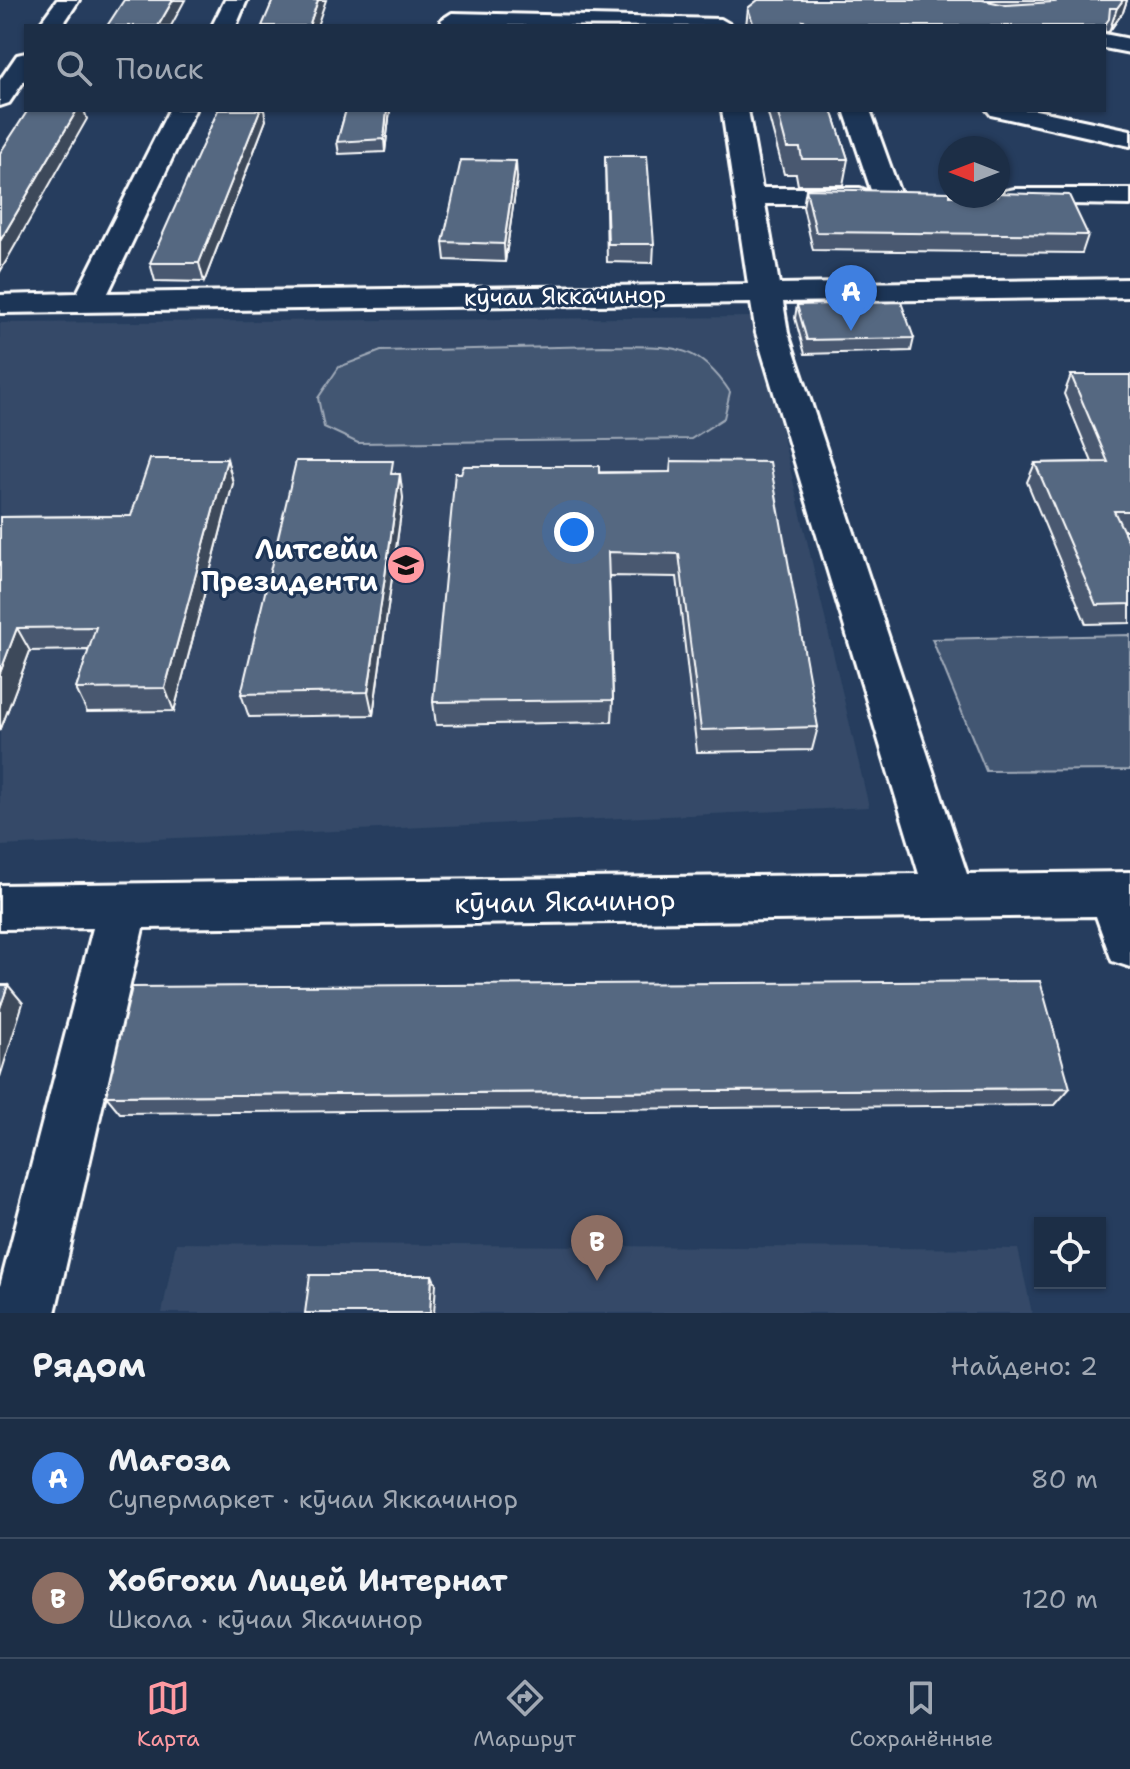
<!DOCTYPE html>
<html lang="ru">
<meta charset="utf-8">
<style>
body{margin:0;font-family:"Shantell Sans",sans-serif;background:#25364d;color:#f1f3f6}
.controls{position:absolute;right:24px;bottom:24px;display:grid;overflow:hidden;border-radius:0px;box-shadow:0 2px 6px #0004}
.controls button{width:72px;height:72px;display:grid;place-items:center;padding:0;border:0;border-bottom:2px solid #3a4a5f;background:#1c2e46;color:#f1f3f6;font:40px sans-serif}
.compass{position:absolute;left:938px;top:136px;width:72px;height:72px;border-radius:50%;background:#1c2e46;box-shadow:0 2px 6px #0004;rotate:270deg}
.you{position:absolute;left:574px;top:532px;width:28px;height:28px;margin:-20px;border:6px solid #fff;border-radius:50%;background:#1a73e8;box-shadow:0 0 0 12px #1a73e833}
.badge{display:grid;place-items:center;width:52px;height:52px;border-radius:50%;background:#ff9aa2;color:#fff;font-size:26px;font-weight:700}
.pin{position:absolute;translate:-50% -66px;filter:drop-shadow(0 2px 4px #0008)}
.pin::after{content:'';position:absolute;top:42px;width:28px;height:24px;background:inherit;clip-path:polygon(0 0,100% 0,50% 100%)}
.list{margin:0;padding:0;list-style:none}
h2{display:flex;justify-content:space-between;align-items:center;height:104px;margin:0;padding:0 32px;font-size:34px}
h2 small{font-size:26px;font-weight:400;color:#a0a8b3}
.list li{display:grid;grid-template-columns:52px 1fr auto;gap:24px;align-items:center;box-sizing:border-box;height:120px;padding:0 32px;border-top:2px solid #3a4a5f}
.list b{display:block;font-size:30px;white-space:nowrap}
.list p{margin:0;font-size:26px;white-space:nowrap;color:#a0a8b3}
.list em{font-size:26px;font-style:normal;color:#a0a8b3}
.icon{flex:none;width:44px;height:44px;fill:none;stroke:currentColor;stroke-width:2;stroke-linecap:round;stroke-linejoin:round}
.map{position:relative;flex:none;width:1130px;height:1313px;overflow:hidden}
.search{position:absolute;background:#1c2e46;box-shadow:0 2px 6px #0004;left:24px;right:24px;top:24px;height:88px;display:flex;align-items:center;gap:20px;box-sizing:border-box;padding:0 28px;border-radius:0px;color:#a0a8b3;font-size:30px}
.sheet{height:344px;background:#1c2e46}
nav{display:flex;justify-content:space-around;align-items:center;box-sizing:border-box;height:112px;border-top:2px solid #3a4a5f;background:#1c2e46;font-size:22px;color:#a0a8b3}
nav a{display:grid;justify-items:center;gap:4px}
nav .on{color:#ff9aa2}
.map>svg:first-child{display:block}
</style>
<div class="map">
<svg width="1130" height="1313" viewBox="0 0 1130 1313">
<rect width="100%" height="100%" fill="#263d5e"/>
<filter id="ink" filterUnits="userSpaceOnUse"><feTurbulence type="fractalNoise" baseFrequency=".0125" numOctaves="2"/><feDisplacementMap in="SourceGraphic" scale="16" xChannelSelector="R" yChannelSelector="G"/><feConvolveMatrix kernelMatrix="1 2 1 2 8 2 1 2 1" color-interpolation-filters="sRGB"/></filter>
<g filter="url(#ink)">
<g fill="#344a68">
<path d="M755,317l114,490 -869,39v-523z"/>
<path d="M176,1243l842,6 14,64h-870z"/>
</g>
<g fill="#425672" stroke="#a0aab8" stroke-width="2">
<path d="M605,346c59,2 89,-9 125,46l-6,26 -33,21 -333,4 -34,-16 -6,-29 21,-31 42,-16z"/>
<path d="M1130,635v135l-144,1 -54,-132z"/>
</g>
<g fill="none" stroke-linecap="round" stroke-linejoin="round">
<g stroke="#fff" stroke-width="6">
<g id="minor">
<path d="M57,0h22l-17,26h-24z"/>
<path d="M225,0h22l-11,26h-24z"/>
<path d="M452,13l269,6 12,7 -289,-1 -3,-5z"/>
<path d="M1104,34l26,5v14l-26,-5z"/>
<path d="M26,53v25l-17,25 -9,3v-26l17,-25z"/>
<path d="M169,110h26l-87,183 640,-9 -26,-174h26l14,78h98l12,5 -28,-83h26l31,86 -4,6 -10,2 -13,-7 -14,7h-95l14,80 351,-5v18l-347,5 5,31 179,541 163,-2v95l-18,-6 -16,-45 -953,12 -88,385h-55v-27l93,-358 -93,1v-44l919,-11 -163,-541 -5,-30 -751,10v-18l77,-2z"/>
<path d="M987,110h49l94,20v16l-139,-31z"/>
<path d="M1015,189h115v16l-125,-2 -4,-6 4,-6z"/>
</g>
</g>
<use href="#minor" fill="#1d3557" fill-rule="evenodd"/>
</g>
<g fill="#49596f" stroke="#fff" stroke-width="2">
<path d="M758,0h369l-4,12 -14,20h-4l-1,-6h-358l2,-18z"/>
<path d="M346,110h44l-5,42 -46,2 -2,-12z"/>
<path d="M767,110h65l16,49 -5,26h-45l-2,-11h-12z"/>
<path d="M266,120l-62,162 -49,-1 -5,-18z"/>
<path d="M605,156l49,88 -1,19 -46,-1z"/>
<path d="M517,179l-12,83 -60,-2 -2,-18z"/>
<path d="M806,189l282,46 -6,18 -269,-3 -10,-43z"/>
<path d="M797,305l117,33 -3,13 -106,3 -10,-36z"/>
<path d="M1071,375h59v155h-7l7,15v78l-44,1 -59,-142 8,-19 57,-1 -28,-68z"/>
<path d="M227,459l6,24 -59,228 -87,1 -11,-23 13,-39 -59,1 -30,80v-214l131,-1z"/>
<path d="M671,461l147,266 -6,23 -115,2 -20,-175 -68,-1 4,124 -1,22 -176,3 -3,-23 28,-229 209,-1z"/>
<path d="M395,474l8,24 -30,217 -124,2 -8,-23z"/>
<path d="M1070,1088l-15,17 -935,8 -14,-17z"/>
</g>
<g fill="#3c485a" stroke="#fff" stroke-width="2">
<path d="M173,0h12l-14,26h-13z"/>
<path d="M318,0h8l-9,26h-8z"/>
<path d="M1123,0h4l-4,12 -14,20 8,-24z"/>
<path d="M77,110h7l3,9 -87,153v-31z"/>
<path d="M260,110h4l2,10 -62,162 -5,-19z"/>
<path d="M387,110h3l-5,42 -1,-13z"/>
<path d="M516,161l1,18 -12,83 -1,-18z"/>
<path d="M227,459l6,24 -59,228 -9,-23z"/>
<path d="M400,474l3,24 -30,217 -5,-23z"/>
<path d="M17,628l13,23 -30,80v-58z"/>
<path d="M8,985l15,18 -23,74v-69z"/>
<path d="M432,1275l4,9 -2,29h-4z"/>
</g>
<g fill="#556781" stroke="#fff" stroke-width="2">
<path d="M124,0h49l-15,26h-51z"/>
<path d="M273,0h45l-9,26h-47z"/>
<path d="M758,0h224l24,5 49,-3 -2,-2h70l-6,8h-7l-1,11 -5,7h-278l-23,-5 2,5h-51l-6,-18z"/>
<path d="M28,110h49l-77,131v-88z"/>
<path d="M218,110h42l-61,153h-49z"/>
<path d="M346,110h41l-3,29 -47,3z"/>
<path d="M777,110h55l16,49h-46l-2,-11h-13z"/>
<path d="M605,156h42l7,88h-46z"/>
<path d="M461,160l55,1 -12,83 -61,-2z"/>
<path d="M806,189l144,3v4h48v-3l71,2 19,40 -272,-3z"/>
<path d="M901,302l13,36 -107,2 -10,-35z"/>
<path d="M1071,375h59v136h-16l16,34v59l-34,1 -61,-142 73,-1z"/>
<path d="M150,459h77l-62,229 -89,1 20,-62 -79,1 -17,45v-156l131,-1z"/>
<path d="M296,461h97l-2,13h9l-32,218 -127,2z"/>
<path d="M671,461l99,1 48,265 -117,3 -22,-176 -71,-2 5,148 -180,2 22,-229h6l3,-7h135v7l72,-1z"/>
<path d="M1040,981l30,107 -964,8 26,-109z"/>
<path d="M0,985h8l-8,23z"/>
<path d="M310,1275h122l-2,38h-125z"/>
</g>
</g>
<defs>
<g id="school-disc" transform="scale(2)"><circle r="9.5" fill="#ff9aa2" stroke="#1d3557"/><path d="M0-5L7-2L0 1L-7-2ZM-4 1L0 2.5L4 1V4Q0 6-4 4Z" fill="#111"/></g>
</defs>
<g fill-rule="evenodd">
<use href="#school-disc" x="406" y="565"/>
</g>
<g text-anchor="middle" stroke-width="6" stroke-linejoin="round" paint-order="stroke">
<g font-size="24" fill="#fff" stroke="#1d3557">
<text transform="translate(565 296) rotate(-1)" y="8">кӯчаи Яккачинор</text>
</g>
<g font-size="28" font-weight="bold" fill="#fff" stroke="#1d3557" text-anchor="end">
<text x="378" y="559">Литсейи<tspan x="378" dy="32">Президенти</tspan></text>
</g>
<g font-size="28" fill="#fff" stroke="#1d3557">
<text transform="translate(565 901) rotate(-1)" y="10">кӯчаи Якачинор</text>
</g>
</g>
</svg>
<div class="controls">
<button><svg class="icon" aria-label="locate" viewBox="0 0 24 24"><circle cx="12" cy="12" r="6"/><path d="M12 2v4M12 18v4M2 12h4M18 12h4"/></svg></button>
</div>
<svg class="compass" viewBox="-18 -18 36 36"><path d="M0-13l5 13h-10z" fill="#e53935"/><path d="M0 13l5-13h-10z" fill="#a0a8b3"/></svg>
<div class="you"></div>
<div class="pin badge" style="left:851px;top:331px;background:#3f7fe0">A</div>
<div class="pin badge" style="left:597px;top:1281px;background:#8d6e63">B</div>
<div class="search"><svg class="icon" aria-label="search" viewBox="0 0 24 24"><circle cx="10" cy="10" r="6"/><path d="M15 15l6 6"/></svg>Поиск</div>
</div>
<section class="sheet">
<h2>Рядом<small>Найдено: 2</small></h2>
<ul class="list">
<li><span class="badge" style="background:#3f7fe0">A</span><div><b>Мағоза</b><p>Супермаркет · кӯчаи Яккачинор</p></div><em>80 m</em></li>
<li><span class="badge" style="background:#8d6e63">B</span><div><b>Хобгохи Лицей Интернат</b><p>Школа · кӯчаи Якачинор</p></div><em>120 m</em></li>
</ul>
</section>
<nav>
<a class="on"><svg class="icon" aria-label="map" viewBox="0 0 24 24"><path d="M3 6l6-2 6 2 6-2v14l-6 2-6-2-6 2zM9 4v14M15 6v14"/></svg>Карта</a>
<a><svg class="icon" aria-label="directions" viewBox="0 0 24 24"><path d="M12 3l9 9-9 9-9-9zM9 14v-3h6M13 9l2 2-2 2"/></svg>Маршрут</a>
<a><svg class="icon" aria-label="saved" viewBox="0 0 24 24"><path d="M7 4h10v16l-5-4-5 4z"/></svg>Сохранённые</a>
</nav>
